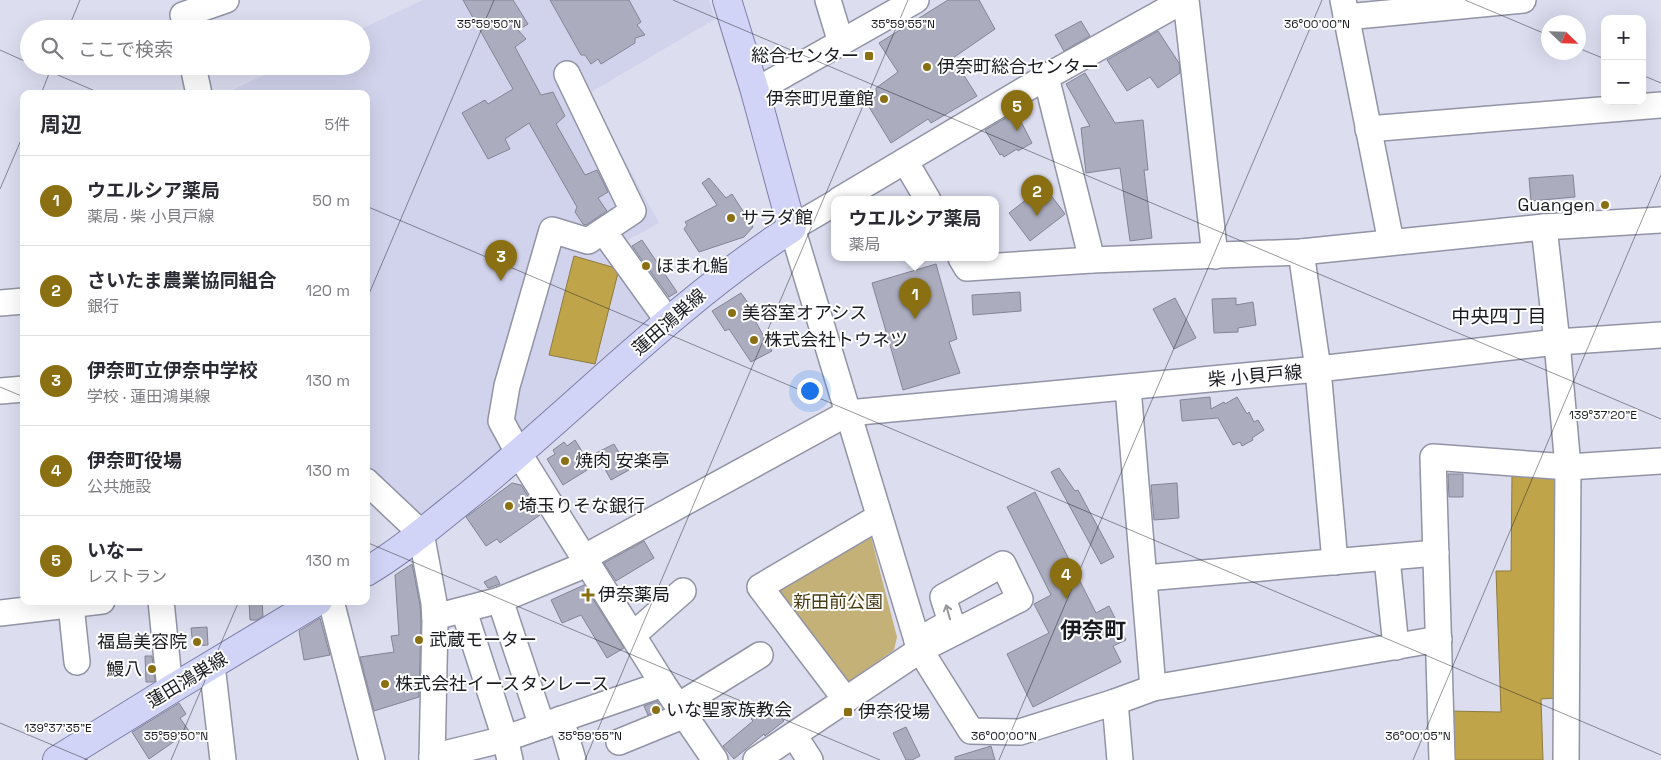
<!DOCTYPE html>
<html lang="ja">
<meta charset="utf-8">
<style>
body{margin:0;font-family:"Space Grotesk","Noto Sans JP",sans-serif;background:#f7f7f7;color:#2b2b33}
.controls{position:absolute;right:15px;top:15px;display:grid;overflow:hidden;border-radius:10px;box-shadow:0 5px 20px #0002}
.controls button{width:45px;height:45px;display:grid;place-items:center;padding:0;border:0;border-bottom:1px solid #e1e1e2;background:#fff;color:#2b2b33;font:25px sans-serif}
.compass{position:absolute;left:1541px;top:15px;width:45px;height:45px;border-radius:50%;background:#fff;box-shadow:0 5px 20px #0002;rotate:113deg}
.you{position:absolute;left:809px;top:390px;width:18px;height:18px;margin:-12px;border:4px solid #fff;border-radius:50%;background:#1a73e8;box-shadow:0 0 0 8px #1a73e833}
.badge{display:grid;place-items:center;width:32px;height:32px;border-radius:50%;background:#8a7012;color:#fff;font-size:16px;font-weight:700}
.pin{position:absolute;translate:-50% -41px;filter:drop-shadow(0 1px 2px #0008)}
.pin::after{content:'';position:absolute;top:26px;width:18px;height:15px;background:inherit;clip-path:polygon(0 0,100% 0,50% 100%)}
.popup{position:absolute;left:831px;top:196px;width:168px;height:65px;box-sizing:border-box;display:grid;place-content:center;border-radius:10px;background:#fff;filter:drop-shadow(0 1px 4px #0005);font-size:16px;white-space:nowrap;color:#7c7c81}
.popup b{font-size:19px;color:#2b2b33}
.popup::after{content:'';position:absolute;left:50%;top:100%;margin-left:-10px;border:10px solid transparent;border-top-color:#fff}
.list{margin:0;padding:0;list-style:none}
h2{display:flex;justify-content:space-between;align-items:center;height:65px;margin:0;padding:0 20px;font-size:21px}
h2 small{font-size:16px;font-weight:400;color:#7c7c81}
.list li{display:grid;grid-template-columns:32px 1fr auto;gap:15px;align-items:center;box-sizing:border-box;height:90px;padding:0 20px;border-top:1px solid #e1e1e2}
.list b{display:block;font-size:19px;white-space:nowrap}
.list p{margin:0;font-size:16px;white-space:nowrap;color:#7c7c81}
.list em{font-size:16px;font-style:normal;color:#7c7c81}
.icon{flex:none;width:28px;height:28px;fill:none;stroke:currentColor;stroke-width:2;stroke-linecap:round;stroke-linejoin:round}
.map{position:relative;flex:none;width:1661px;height:760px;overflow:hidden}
.search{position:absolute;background:#fff;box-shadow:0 5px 20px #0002;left:20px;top:20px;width:350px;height:55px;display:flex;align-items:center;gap:12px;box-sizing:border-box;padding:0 18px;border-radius:28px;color:#7c7c81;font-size:19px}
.panel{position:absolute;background:#fff;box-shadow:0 5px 20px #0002;left:20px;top:90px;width:350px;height:515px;border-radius:10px}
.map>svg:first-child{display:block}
</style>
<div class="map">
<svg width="1661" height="760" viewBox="0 0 1661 760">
<rect width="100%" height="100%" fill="#dcdef0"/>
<path fill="#d1d3ec" d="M423,0h286l6,19 -127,75 71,129 -47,26 46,64 -231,205h-13l-48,-53v-371h-142l59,-28h78v-37z"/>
<path fill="#c3b178" d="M870,533l27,104 -3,13 -50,35 -73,-100z"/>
<g fill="#c0a44a" stroke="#8e7b3e">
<path d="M574,256l45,13 -24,95 -46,-9z"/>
<path d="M1512,474l42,1 4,4 -2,219 -15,1 2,61h-95l-1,-49 54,1 -5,-141h15z"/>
</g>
<g fill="#abadbe" stroke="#838495">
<path d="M463,0h50l15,24 -10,6 8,9 -11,8 26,48 12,-3 12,24 -9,8 29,51 12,-5 11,22 -10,6 9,13 -21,14 -3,-1 -8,-12 2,-5 -48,-84 -24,16 5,10 -22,10 -26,-46 23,-13 3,4 25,-15z"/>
<path d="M550,0h79l12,22 -4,3 8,10 -10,3v5l-34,21 -3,-5 -7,5 -6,-9h-4z"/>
<path d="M948,0h31l16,29 -42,29 24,38 -46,27 -3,-4 -37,24 -25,-41 11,-6 -1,-8 22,-16 -19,-29z"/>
<path d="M1081,21l9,15 -26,15 -9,-16z"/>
<path d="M1158,31l21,32 1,10 -22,15 -8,-11 -23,14 -20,-31z"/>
<path d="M1085,73l30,50 28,-3 5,50h-4l8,68 -22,3 -10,-73 -34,5 -5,-45 9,-2 -24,-42z"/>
<path d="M1016,112l16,31 -14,8 -1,-2 -13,8 -2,-3 -2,1 -15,-25z"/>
<path d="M1573,175l2,22 -44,4 -2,-23z"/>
<path d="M709,178l17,20 6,-4 21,33 -9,10 -45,15 -15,-23 3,-4 -2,-3 32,-17 -15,-22z"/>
<path d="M1044,186l21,28 -35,27 -21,-28z"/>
<path d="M642,240l35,52 -8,5 -37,-51z"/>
<path d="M936,264l21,75 -8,3 11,31 -57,17 -31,-107z"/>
<path d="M1020,292l1,19 -48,4 -1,-20z"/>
<path d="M741,293l14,20 -3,2 20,36 -21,11 -22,-33 -4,2 -13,-20z"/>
<path d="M1175,298l21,40 -22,11 -21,-40z"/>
<path d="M1236,298v7l17,-3 3,23 -18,3v4l-24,1 -2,-34z"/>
<path d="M1210,397l1,12 13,-7 1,2 12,-7 10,17 2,-2 5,10 4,-2 6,10 -12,8 1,2 -11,6 -2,-4 -7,3 -15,-27 -36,3 -2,-21z"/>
<path d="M575,440l17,27 -29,18 -16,-26 8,-5 -2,-4 11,-8 3,4z"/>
<path d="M614,444l15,26 -18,10 -15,-27z"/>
<path d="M1059,468l16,23 3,-1 36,67 -13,7 -50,-92z"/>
<path d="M1448,474h15v23h-14z"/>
<path d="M512,483l9,2 19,30 -40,28 -3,-4 -11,7 -20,-29z"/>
<path d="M1177,483l2,35 -25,2 -3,-35z"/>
<path d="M1035,492l61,121 13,-7 17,34 -13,6 8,16 -88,45 -26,-53 42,-21 -15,-29 17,-9 -44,-88z"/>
<path d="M644,541l10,17 -38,23 -12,-18z"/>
<path d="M412,564l8,41 1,16 -2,76 -45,14 -14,-54 34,-5 -3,-16 8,-1 -4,-60z"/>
<path d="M496,576l4,8 -12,4 -4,-6z"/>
<path d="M584,585l40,63 -17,10 -26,-43 -19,8 -11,-23z"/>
<path d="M249,601h13l1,15 -6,4h-7z"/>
<path d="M320,618l10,37 -26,5 -5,-29z"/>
<path d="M207,627l1,18 -15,1 -2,-18z"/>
<path d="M145,656h7l3,25 -2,1h-7z"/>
<path d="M657,701l5,8 -14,6 -4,-9z"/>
<path d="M179,703l7,11 -6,4 9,13 -40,28 -17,-27z"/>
<path d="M770,703l14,18 -19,15 -1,-2 -30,25 -11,-13 30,-25 -2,-2z"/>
<path d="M906,727l14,29 -8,4h-6l-13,-27z"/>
<path d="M991,746l4,14h-40v-3z"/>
</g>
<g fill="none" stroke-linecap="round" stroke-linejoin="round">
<g stroke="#9293a4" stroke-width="28">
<g id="minor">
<path d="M828,0l13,43"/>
<path d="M1186,0l29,256"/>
<path d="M1343,0l48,242"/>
<path d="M183,15l43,-15"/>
<path d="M1346,17l177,-17"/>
<path d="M193,66l6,28"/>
<path d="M567,74l66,137 -45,30 -36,-11 -45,156 -6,35 18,33 144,230 52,76"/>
<path d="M1046,77l46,183"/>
<path d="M755,91l161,-91"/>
<path d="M1368,129l293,-24"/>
<path d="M905,161l23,39"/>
<path d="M839,200l207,-123 138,-77"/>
<path d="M835,203l-43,25 128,422 51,81 49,1 95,-30 38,-14 -25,-300"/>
<path d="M1544,227l13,115 11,125 -2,293"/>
<path d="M604,232l64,89"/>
<path d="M1301,252l17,117 17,193"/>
<path d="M961,258l6,10 125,-8 209,-8 243,-25 117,-7"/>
<path d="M0,303l24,-2"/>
<path d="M0,391l24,-2"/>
<path d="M366,481l55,52 13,70 1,18 -3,139"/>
<path d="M585,557l263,-144 470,-44 239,-27 104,-7"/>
<path d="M1387,558l9,89"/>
<path d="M1145,578l291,-25"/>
<path d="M500,600l42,126"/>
<path d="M161,601l9,89"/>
<path d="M331,601l41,159"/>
<path d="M71,605l6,57"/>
<path d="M464,611l41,127 5,22"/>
<path d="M0,613l102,-12"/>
<path d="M435,617l65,-17 75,-31 12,-8"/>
<path d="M633,635l50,-44"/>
<path d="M212,665l11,95"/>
<path d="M1153,688l286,-49"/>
<path d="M846,700l-86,-113 119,-70"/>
<path d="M1115,702l5,58"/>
<path d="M678,706l82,-51"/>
<path d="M561,719l12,41"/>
<path d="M794,735l16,25"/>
<path d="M619,742l66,-27"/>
<path d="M432,757l69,-17 162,-56"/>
<path d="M756,760l164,-110 100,-51 -17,-35 -60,33 8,25 -34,19"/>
<path d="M1442,760l-9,-303 135,10 93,-6"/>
</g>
</g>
<g stroke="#7d80a8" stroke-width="30">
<g id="major">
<path d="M366,572c37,-22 70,-51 103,-77 108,-88 206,-191 323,-267l-37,-137 -28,-91"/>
<path d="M57,760l113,-70 148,-89"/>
</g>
</g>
<use href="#minor" stroke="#fff" stroke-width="25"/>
<use href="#major" stroke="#d1d4f6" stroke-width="28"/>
</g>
<defs><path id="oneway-shaft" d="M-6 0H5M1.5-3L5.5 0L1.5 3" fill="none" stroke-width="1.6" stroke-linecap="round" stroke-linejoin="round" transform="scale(1.25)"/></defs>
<use stroke="#98989b" href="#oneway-shaft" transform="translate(948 612) rotate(-106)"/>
<path fill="none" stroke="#1a1b21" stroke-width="1" stroke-opacity="0.45" d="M673,0l988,419M1465,0l83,35M68,29l12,-29M1578,48l27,11M0,50l29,13M37,66l65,28M1642,75l19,8M41,94l11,-28M0,189l24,-56M366,206l1295,549M366,301l128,-301M0,387l24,10M366,542l514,218M0,723l88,37M171,760l68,-159M585,760l323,-760M999,760l323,-760M1413,760l248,-585"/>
<g fill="#8a7012" stroke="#fff" stroke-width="2">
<rect x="864" y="51" width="10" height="10" rx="2.5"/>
<circle cx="927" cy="67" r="5"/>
<circle cx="884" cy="99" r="5"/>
<circle cx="1605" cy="205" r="5"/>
<circle cx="731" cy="218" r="5"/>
<circle cx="646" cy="266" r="5"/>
<circle cx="732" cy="313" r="5"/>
<circle cx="754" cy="340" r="5"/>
<circle cx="565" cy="461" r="5"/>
<circle cx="509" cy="506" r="5"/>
<path d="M585.5 587.5h5v5h5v5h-5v5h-5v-5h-5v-5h5z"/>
<circle cx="419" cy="640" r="5"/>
<circle cx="197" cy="642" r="5"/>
<circle cx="152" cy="669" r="5"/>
<circle cx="385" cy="684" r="5"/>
<circle cx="656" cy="710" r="5"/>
<rect x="843" y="707" width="10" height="10" rx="2.5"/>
</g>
<g text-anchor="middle" stroke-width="4" stroke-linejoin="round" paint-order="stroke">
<g font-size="18" fill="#1a1b21" stroke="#fff" text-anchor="start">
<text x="859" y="62" text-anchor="end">総合センター</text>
<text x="937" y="73">伊奈町総合センター</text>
<text x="874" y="105" text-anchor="end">伊奈町児童館</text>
<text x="1595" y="211" text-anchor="end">Guangen</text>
<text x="741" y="224">サラダ館</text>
<text x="656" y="272">ほまれ鮨</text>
<text x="742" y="319">美容室オアシス</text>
<text x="764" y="346">株式会社トウネツ</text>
<text x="575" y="467">焼肉 安楽亭</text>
<text x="519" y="512">埼玉りそな銀行</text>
<text x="598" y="601">伊奈薬局</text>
<text x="429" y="646">武蔵モーター</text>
<text x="187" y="648" text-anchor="end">福島美容院</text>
<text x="142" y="675" text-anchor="end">鰻八</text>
<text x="395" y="690">株式会社イースタンレース</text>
<text x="666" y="716">いな聖家族教会</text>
<text x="858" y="718">伊奈役場</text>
</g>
<g font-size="18" fill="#1a1b21" stroke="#fff">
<text transform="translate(669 322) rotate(-41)" y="6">蓮田鴻巣線</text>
<text transform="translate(1255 376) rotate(-5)" y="6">柴 小貝戸線</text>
<text transform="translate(187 680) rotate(-31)" y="6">蓮田鴻巣線</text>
</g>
<g font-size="18" fill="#473b14" stroke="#fff">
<text x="838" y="608">新田前公園</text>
</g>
<g font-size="19" fill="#1a1b21" stroke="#fff">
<text x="1499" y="323">中央四丁目</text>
</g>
<g font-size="22" font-weight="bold" fill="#1a1b21" stroke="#fff">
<text x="1093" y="638">伊奈町</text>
</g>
</g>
<g font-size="12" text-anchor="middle" fill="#1a1b21" stroke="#fff" stroke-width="4" stroke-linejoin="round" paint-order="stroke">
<text x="489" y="28">35°59'50"N</text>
<text x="903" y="28">35°59'55"N</text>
<text x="1317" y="28">36°00'00"N</text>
<text x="1603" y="419">139°37'20"E</text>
<text x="58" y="732">139°37'35"E</text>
<text x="176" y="740">35°59'50"N</text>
<text x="590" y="740">35°59'55"N</text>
<text x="1004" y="740">36°00'00"N</text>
<text x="1418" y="740">36°00'05"N</text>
</g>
</svg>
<div class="controls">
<button>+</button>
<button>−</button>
</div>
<svg class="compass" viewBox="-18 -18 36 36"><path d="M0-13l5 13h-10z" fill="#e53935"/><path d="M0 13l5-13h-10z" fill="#7c7c81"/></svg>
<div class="you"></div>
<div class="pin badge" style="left:915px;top:319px">1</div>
<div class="popup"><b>ウエルシア薬局</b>薬局</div>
<div class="pin badge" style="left:1037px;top:216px">2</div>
<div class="pin badge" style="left:501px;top:281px">3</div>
<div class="pin badge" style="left:1066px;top:599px">4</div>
<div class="pin badge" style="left:1017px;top:131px">5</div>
<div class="search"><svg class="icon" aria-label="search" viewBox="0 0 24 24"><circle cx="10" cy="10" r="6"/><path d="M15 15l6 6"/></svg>ここで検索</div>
<section class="panel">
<h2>周辺<small>5件</small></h2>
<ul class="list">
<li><span class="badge">1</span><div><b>ウエルシア薬局</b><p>薬局 · 柴 小貝戸線</p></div><em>50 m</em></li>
<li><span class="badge">2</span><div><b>さいたま農業協同組合</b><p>銀行</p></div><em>120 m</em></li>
<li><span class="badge">3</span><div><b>伊奈町立伊奈中学校</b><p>学校 · 蓮田鴻巣線</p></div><em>130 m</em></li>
<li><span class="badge">4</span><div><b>伊奈町役場</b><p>公共施設</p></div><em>130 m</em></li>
<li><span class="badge">5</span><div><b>いなー</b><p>レストラン</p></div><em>130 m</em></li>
</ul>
</section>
</div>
